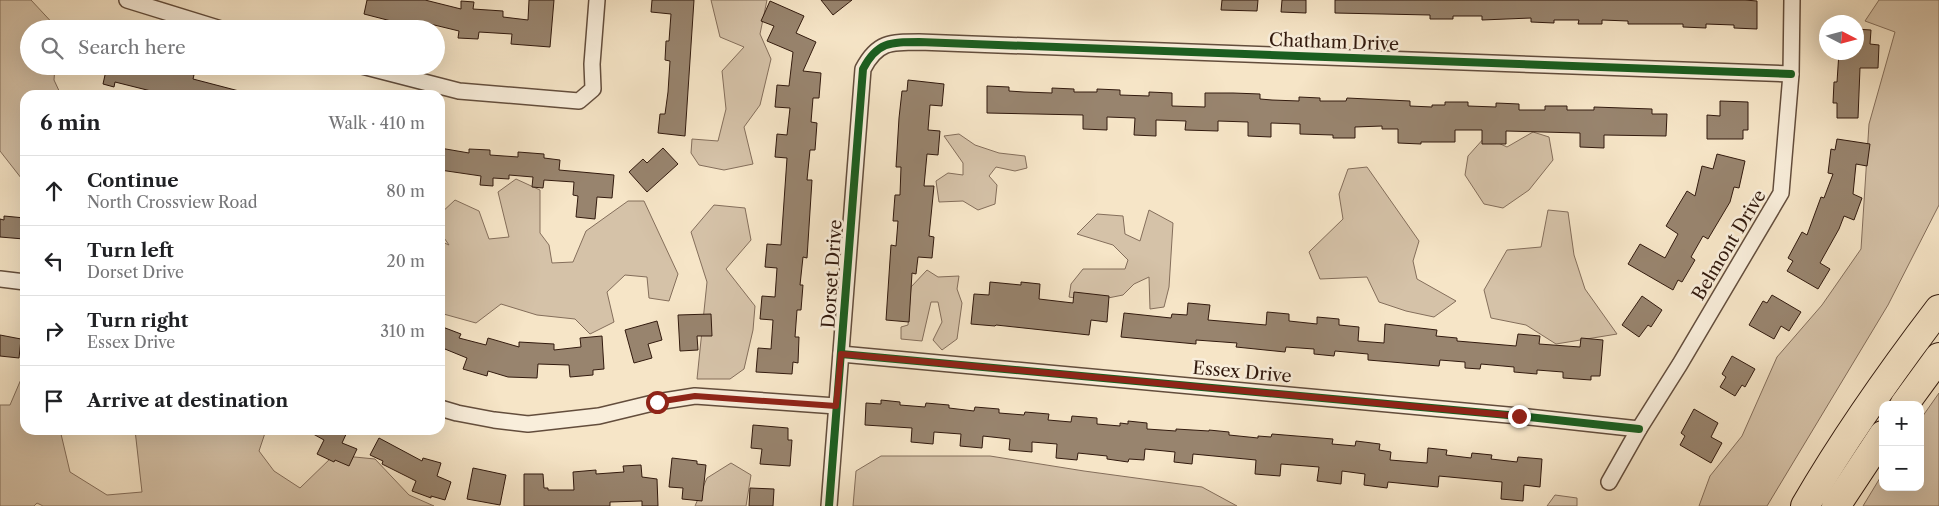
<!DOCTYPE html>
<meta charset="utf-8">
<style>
body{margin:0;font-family:"Libre Caslon Text",serif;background:#f6f6f6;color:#202124}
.controls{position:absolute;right:15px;bottom:15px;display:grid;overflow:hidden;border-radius:10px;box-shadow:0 5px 20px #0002}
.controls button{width:45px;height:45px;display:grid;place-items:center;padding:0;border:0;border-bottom:1px solid #e0e0e0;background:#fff;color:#202124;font:25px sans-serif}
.compass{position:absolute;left:1819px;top:15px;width:45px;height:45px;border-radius:50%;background:#fff;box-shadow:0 5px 20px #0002;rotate:96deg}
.stop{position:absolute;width:15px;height:15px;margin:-11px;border:4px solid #8f2418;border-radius:50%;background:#fff}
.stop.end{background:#8f2418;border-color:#fff;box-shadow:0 1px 5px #0008}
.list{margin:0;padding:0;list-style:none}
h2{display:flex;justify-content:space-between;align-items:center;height:65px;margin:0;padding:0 20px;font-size:21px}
h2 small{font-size:16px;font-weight:400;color:#757577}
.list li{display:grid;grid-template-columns:32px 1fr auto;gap:15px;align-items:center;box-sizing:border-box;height:70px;padding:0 20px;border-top:1px solid #e0e0e0}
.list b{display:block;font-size:19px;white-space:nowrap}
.list p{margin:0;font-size:16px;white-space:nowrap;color:#757577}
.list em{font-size:16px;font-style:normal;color:#757577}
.icon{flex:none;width:28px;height:28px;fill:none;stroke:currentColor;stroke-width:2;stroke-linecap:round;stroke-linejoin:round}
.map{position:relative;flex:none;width:1939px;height:506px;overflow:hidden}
.search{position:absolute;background:#fff;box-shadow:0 5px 20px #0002;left:20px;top:20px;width:425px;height:55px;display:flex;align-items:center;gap:12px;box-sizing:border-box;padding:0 18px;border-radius:28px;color:#757577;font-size:19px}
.panel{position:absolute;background:#fff;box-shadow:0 5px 20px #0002;left:20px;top:90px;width:425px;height:345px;border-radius:15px}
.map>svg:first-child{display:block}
</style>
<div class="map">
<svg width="1939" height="506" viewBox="0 0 1939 506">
<rect width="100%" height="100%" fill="#f6e5c7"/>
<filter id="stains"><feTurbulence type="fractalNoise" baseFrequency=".004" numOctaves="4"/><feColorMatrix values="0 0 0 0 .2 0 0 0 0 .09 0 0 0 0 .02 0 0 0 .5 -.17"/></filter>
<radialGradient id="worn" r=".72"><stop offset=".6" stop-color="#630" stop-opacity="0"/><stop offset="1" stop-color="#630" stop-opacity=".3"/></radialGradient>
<g fill="#d5c2a8" stroke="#846e5b">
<path d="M0,0h31l27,29h-29v37h26l-1,14 7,15h-36v88l-25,-32z"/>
<path d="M711,0h56l-7,34 11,25 -11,46 -16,22 9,37 -29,6 -25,-5 -8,-12 1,-14 26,2 8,-32 -4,-38 22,-24 -24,-10z"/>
<path d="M1879,0h60v205l-51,100 -121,201h-68l11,-30 32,-40 35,-79 45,-52 39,-56 8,-125 26,-92 -30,-11z"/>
<path d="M1533,132l16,5 4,23 -24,30 -26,18 -19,-4 -19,-29 3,-19 17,-19 22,10z"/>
<path d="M959,134l16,11 24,8 26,3 2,12 -12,3 -19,-4 -7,9 8,9 -2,19 -17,6 -15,-9 -24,1 -3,-21 12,-8 15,2v-12l-19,-27z"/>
<path d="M1367,167l52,74 -6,20 4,18 39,22 -22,16 -28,-6 -27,-9 -12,-25 -47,2 -11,-27 34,-33 -4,-25 9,-25z"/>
<path d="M516,179l24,11v43l9,12 3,18 21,-1 13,-31 42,-30h16l34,73 -9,27 -20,-3 -2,-21 -22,-2 -18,17 7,30 -24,12 -15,-15 -38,-4 -36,-11 -25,19 -36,-10v-72l9,4 -9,-13v-18l15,-14 24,11 10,28 20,-2 -11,-45z"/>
<path d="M714,205l31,3 6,32 -25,29 29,37 -2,24 -9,39 -14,10h-33l10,-97 -16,-50z"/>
<path d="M1149,210l24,13 -4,64 -5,20 -14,2 -1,-32 -15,7 -11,11 -30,6 -24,-4 2,-13 12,-15h42l3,-9 -15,-15 -36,-11 20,-20 26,2 2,18 15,7z"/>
<path d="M1548,210l20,2 6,43 11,34 32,45 -61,10 -30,-19 -35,-7 -7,-28 23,-40 34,-3z"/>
<path d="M927,270l11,7 21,-1 -2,13 5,14 -5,36 -15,11 -9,-10 9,-18 -4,-20h-7l-9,39 -21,-2v-12l7,-2 3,-38z"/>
<path d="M25,370v60h39l-3,4 9,38 37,23 35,-3 -7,-62h131l-7,21 15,20 26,17 34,-33 41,4 34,36 25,11h-391l-6,-3 -3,3h-34v-101h10z"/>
<path d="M1939,393v113h-76l20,-33v14h37v-67z"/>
<path d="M881,456h109l94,15 118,16 35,19h-384l3,-35z"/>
<path d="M731,463l20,12 -5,31h-51l12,-28z"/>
<path d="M1555,495l22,3v8h-30z"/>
</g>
<g fill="#98846e" stroke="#321a0e">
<path d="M367,0h58l36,9v-8l13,1 -1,7 30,2v6l25,3 1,-20h25l-4,47 -39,-3 1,-10 -33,-2 -1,7 -20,-1 1,-7 -37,-9 -2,7 -25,-7 -31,-8z"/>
<path d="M652,0h42l-9,136 -27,-3 2,-19h5l3,-22 2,-31 -5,-1 1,-19h3l2,-27 -20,-2z"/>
<path d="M821,0h31l-19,15z"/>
<path d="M1222,0h36l-1,11 -36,-1z"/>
<path d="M1282,0h24v13l-25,-1z"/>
<path d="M1335,0h410l12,1v28l-23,-1v-3l-28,-1v4l-23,-1v-3h-55v-3l-26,-1v4h-24l1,-4h-25v3l-23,-1v-4l-49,2v-4h-29v3h-23v-4l-95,-2z"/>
<path d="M770,1l34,15 -8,17 20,9 -13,29 18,2 -2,25h-6l-2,24 6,1 -2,27h-5l-3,30h5l-5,78 -4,-1 -3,28h3l-2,25h-4l-2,27h4l-1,26 -5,-1 -1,12 -36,-2 2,-24 13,1 2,-29 -13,-1 2,-23 13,1 2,-29 -12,-1 2,-23 14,1 6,-87 -12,-1 2,-23 10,1 3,-27 -15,-1 2,-22 12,1 4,-34 -26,-11 7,-15 -13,-5z"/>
<path d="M1856,29l15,1 -1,14 9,1 -1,23h-18l-2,50h-21v-15h-4l1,-21h3l2,-30h17z"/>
<path d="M107,66h55l32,9 -1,4 46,12v4h-72l-52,-13 -1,5 -11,-3z"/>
<path d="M908,80l36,4 -2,22 -12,-1 -2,25 12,1 -2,24 -11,-1 -3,32h10l-5,50 5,1 -2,21 -14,-1 -2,17 -4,-1 -3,49 -23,-2 5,-75 5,1 2,-25h-5l2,-26h5l1,-28h-5l3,-49 3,-27h5z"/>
<path d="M987,86l22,1v4l15,1 28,1v-5l22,1v3h23v-3l23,1v5l29,1v-4l23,1v13l33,1v-14h28l27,1v5l12,1 27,1v-4l21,1v3h26l1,-3 63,3v5l22,1v-2h13v-3h23v4l28,1v-4l23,1v6h26v-4h22v4h27v-3l58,2v5h15l-1,22 -62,-1v13l-24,-1v-14l-74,-2v13h-24v-14h-27v12h-34v2l-23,-1v-14h-16v-3l-27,1v11h-22v-3l-33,-1v-10l-29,-1v14l-23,-1v-14l-30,-1v10l-33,-1 1,-9 -30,-1v16l-22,-1 1,-17 -28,-1v13l-24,-1v-14l-96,-2z"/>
<path d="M1720,101l28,1v28h-5v9h-36v-24l13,1z"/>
<path d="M1837,139l33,5 -3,22 -11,-2 -3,30 9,4 -8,22 -10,-4 -5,13 -19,34 10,6 -12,20 -31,-18 6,-10 -5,-3 14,-26 5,3 14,-38 3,1 9,-24 -5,-1 3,-24 4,1z"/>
<path d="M440,148l29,5v-4l21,1v5l28,2v-5l26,2v4l16,2 -1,10 55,5 -2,23 -15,-1 -2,22 -19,-2 2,-21 -5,-1 1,-13 -30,-2 -1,8 -11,-1 1,-10 -24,-2v4l-16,-1v8l-13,-1 1,-9 -41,-6z"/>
<path d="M663,148l15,16 -31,28 -18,-20 14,-13 4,4z"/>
<path d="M1717,154l28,7 -6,27 -5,-1 -4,15 -22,37 -5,-3 -12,21 4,3 -13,22 -4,-2 -5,10 -45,-26 12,-20 25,14 13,-24 -12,-8 21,-35 8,5 7,-30 11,3z"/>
<path d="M4,216l21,2 -1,21 -24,-2v-18l4,1z"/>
<path d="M990,282l31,3v-3l19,2 -1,15 34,4 1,-11 35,4 -2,26 -16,-2 -2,15 -93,-10 -1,1 -24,-2 3,-30 15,1z"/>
<path d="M1772,295l29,17 -12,19 -8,-5 -7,13 -25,-14 14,-24 4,2z"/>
<path d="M1642,296l20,14 -11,17 -3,-2 -9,12 -17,-12z"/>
<path d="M1188,303l22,2 -2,15 58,5 1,-13 22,2v7l28,3v-7l22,2v6l20,2 -1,14 26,2 1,-19 52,6 -1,6 21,2v3l59,5 2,-12 22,2 -1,8 41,3 1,-9 22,2 -3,36h-9v4l-28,-2v-6l-26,-2v4l-23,-2v-5l-33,-3 -1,5 -15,-1v-6l-25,-2 -1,6 -71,-6v-6l-33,-3 -1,5 -20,-2v-5l-28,-2 -1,5 -49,-5 1,-4 -41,-3v4l-75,-7 3,-24 47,5 1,-4 15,1z"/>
<path d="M711,314l1,22h-15l1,14 -18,1 -2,-36z"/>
<path d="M657,321l5,19 -14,4 4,14 -18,5 -9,-33z"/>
<path d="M440,326l21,8 -2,4 27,7 2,-7 31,9v-5l35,2v6l27,-3 -1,-9 22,-2 2,33 -11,1v5l-23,2 -1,-12 -31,-1 -1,14 -29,-1 -20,-6 -1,5 -24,-7 4,-11 -27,-11z"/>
<path d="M0,335l21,4 -2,19 -19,-2z"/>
<path d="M1732,356l23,13 -10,18 -3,-2 -7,11 -15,-9 6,-10 -4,-3z"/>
<path d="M881,400l19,2v3l25,2 1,-4 23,2v3l25,3 1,-4 24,2v4l25,2 1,-3 24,2 -1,6 23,2 1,-6 25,2v6l23,2v-3l8,1v-3l19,2v6l29,2v-2l33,2v-1l20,2v3l29,3v-2l13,1 1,-3 61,5 -1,5 23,2 1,-5 24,3 -1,6 12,2 -1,8 37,3 1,-15 19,2 -1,5 25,3 1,-5 20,2 -1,4 26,3 1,-5 24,2 -2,28 -16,-2 -1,16 -22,-2 1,-17 -63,-6 -1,11 -50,-5 -1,6 -23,-3 1,-11 -23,-3 -1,13 -24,-3 2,-14 -38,-3 -1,12 -25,-2 1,-14 -63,-6 -1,10 -18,-2 1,-10 -30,-3 -1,11 -15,-1 -1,3 -21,-3v-3l-29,-3 -1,7 -21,-2 1,-14 -25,-2v10l-23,-2 1,-11 -27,-3 -1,12 -22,-2 1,-12 -27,-2 -1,12 -22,-2 1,-14 -47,-3 1,-22 15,1z"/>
<path d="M1694,409l24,14 -7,14 11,6 -11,20 -31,-18 5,-9 -4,-3z"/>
<path d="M753,425l35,3v12h4l-2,26 -30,-2 2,-15 -11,-1z"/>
<path d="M306,430h42l-6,13 15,6 -8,17 -14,-6 -1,2 -17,-8 7,-14z"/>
<path d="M379,438l43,23 1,-3 18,5 -4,13 14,6 -6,18 -14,-4v2l-19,-7 4,-10 -34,-17 1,-3 -13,-6z"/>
<path d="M672,458l25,3v3l9,1 -4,36 -20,-2 1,-11 -14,-1z"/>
<path d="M641,465l1,12 15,2 1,27h-16v-5l-32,1v4h-86v-32h19l1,14h4v2h26l-1,-18 23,-2v4l28,-2 -1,-6z"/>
<path d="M473,468l33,7 -6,30 -33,-6z"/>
<path d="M750,488l24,1 -1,17h-24z"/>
</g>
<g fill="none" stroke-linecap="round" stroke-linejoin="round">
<g stroke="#634d3c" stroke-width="18">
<g id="street">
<path d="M127,0l94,29"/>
<path d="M362,66l97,25 120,10 14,-12 -1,-25 5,-64"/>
<path d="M0,279l25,3"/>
<path d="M841,354l678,62 120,13"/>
<path d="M440,408l17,5 37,7 34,4 71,-8 58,-14 38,-6 141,10"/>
<path d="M1609,482l30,-53 41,-65 101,-171 10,-119 1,-74"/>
<path d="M829,506l34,-437c14,-27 27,-27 56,-27l872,32"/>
</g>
</g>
<g stroke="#321a0e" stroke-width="30">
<g id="highway">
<path d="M1904,405l35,-48"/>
<path d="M1805,506c40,-69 86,-134 134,-197"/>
<path d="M1836,506l47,-71"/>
</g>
</g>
<use href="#street" stroke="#f9eedb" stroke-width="15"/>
<use href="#highway" stroke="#f6e5c7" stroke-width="28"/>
<g stroke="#f9eedb" stroke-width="11">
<g id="cycleway">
<path d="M841,354l678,62 120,13"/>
<path d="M829,506l34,-437c14,-27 27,-27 56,-27l872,32"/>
</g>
</g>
<use href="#cycleway" stroke="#1b5e20" stroke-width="8"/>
</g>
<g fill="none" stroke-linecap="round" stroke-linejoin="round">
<path stroke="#8f2418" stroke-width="6" d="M657,402l38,-6 141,10 5,-52 678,62"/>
</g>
<g text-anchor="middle" stroke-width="5" stroke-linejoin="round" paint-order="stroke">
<g font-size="18" fill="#321a0e" stroke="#f9eedb">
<text transform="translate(1334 42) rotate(2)" y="6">Chatham Drive</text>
<text transform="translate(1729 245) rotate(-59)" y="6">Belmont Drive</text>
<text transform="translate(832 274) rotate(-86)" y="6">Dorset Drive</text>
<text transform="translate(1242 372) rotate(5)" y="6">Essex Drive</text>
</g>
</g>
<rect width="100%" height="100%" filter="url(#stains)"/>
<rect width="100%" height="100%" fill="url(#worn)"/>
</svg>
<div class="controls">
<button>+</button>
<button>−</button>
</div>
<svg class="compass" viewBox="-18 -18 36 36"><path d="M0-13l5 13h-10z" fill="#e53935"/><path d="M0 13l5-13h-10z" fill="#757577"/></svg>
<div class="stop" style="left:657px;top:402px"></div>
<div class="stop end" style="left:1519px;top:416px"></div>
<div class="search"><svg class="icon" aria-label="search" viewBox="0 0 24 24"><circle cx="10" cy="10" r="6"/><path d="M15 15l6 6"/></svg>Search here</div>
<section class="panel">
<h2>6 min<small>Walk · 410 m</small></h2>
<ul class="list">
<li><svg class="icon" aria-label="ahead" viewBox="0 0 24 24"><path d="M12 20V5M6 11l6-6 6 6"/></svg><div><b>Continue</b><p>North Crossview Road</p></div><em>80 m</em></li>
<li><svg class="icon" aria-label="left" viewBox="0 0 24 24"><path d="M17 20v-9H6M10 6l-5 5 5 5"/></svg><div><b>Turn left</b><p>Dorset Drive</p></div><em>20 m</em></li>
<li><svg class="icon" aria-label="right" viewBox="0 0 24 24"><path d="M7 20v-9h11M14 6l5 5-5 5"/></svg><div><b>Turn right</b><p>Essex Drive</p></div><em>310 m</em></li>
<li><svg class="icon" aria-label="arrive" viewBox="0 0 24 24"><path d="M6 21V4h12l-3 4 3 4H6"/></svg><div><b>Arrive at destination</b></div></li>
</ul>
</section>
</div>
